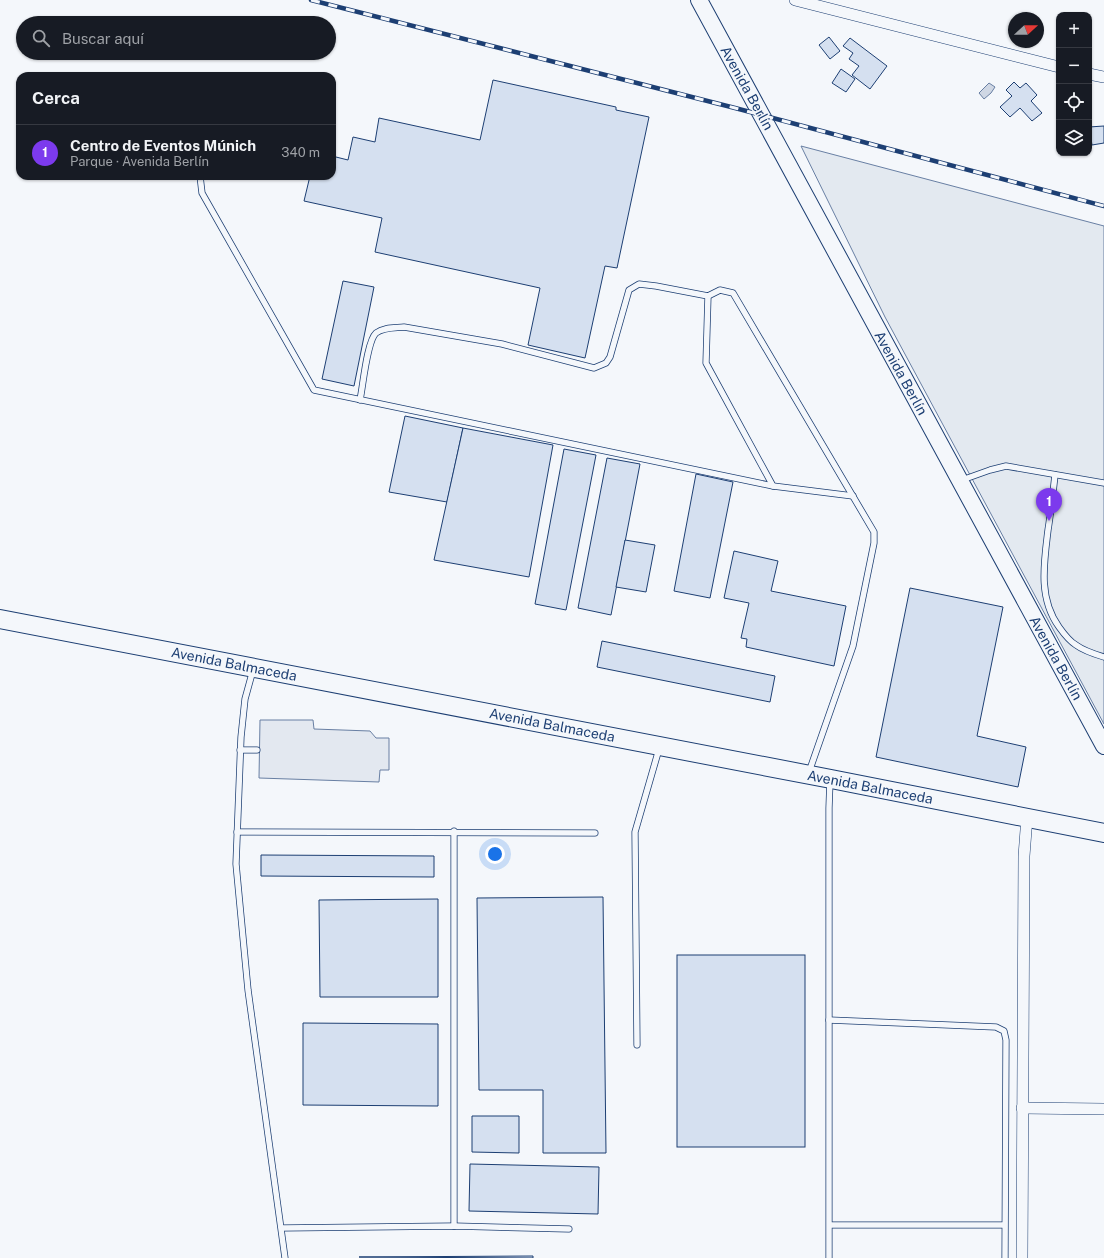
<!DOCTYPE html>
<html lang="es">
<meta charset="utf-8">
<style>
body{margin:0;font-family:"Public Sans",sans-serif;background:#20242c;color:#f1f3f6}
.controls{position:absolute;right:12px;top:12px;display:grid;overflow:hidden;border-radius:8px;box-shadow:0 1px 3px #0004}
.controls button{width:36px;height:36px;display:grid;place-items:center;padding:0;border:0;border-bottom:1px solid #363941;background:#171b24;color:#f1f3f6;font:20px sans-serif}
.compass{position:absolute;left:1008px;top:12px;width:36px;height:36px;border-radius:50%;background:#171b24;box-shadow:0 1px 3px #0004;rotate:69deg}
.you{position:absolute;left:495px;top:854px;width:14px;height:14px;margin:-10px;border:3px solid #fff;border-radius:50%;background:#1a73e8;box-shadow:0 0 0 6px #1a73e833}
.badge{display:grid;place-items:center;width:26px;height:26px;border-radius:50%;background:#7c3aed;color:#fff;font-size:13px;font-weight:700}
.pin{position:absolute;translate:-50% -33px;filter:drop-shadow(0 1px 2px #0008)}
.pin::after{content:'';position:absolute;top:21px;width:14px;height:12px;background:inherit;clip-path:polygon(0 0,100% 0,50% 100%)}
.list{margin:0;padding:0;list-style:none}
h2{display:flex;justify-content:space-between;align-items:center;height:52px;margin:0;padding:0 16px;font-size:17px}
h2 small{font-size:13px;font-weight:400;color:#9ea1a6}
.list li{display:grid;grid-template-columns:26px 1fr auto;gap:12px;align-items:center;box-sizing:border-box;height:56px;padding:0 16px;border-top:1px solid #363941}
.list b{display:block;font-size:15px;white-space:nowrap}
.list p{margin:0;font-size:13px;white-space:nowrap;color:#9ea1a6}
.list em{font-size:13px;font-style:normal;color:#9ea1a6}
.icon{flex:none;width:22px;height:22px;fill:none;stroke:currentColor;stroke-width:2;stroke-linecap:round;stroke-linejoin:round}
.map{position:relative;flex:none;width:1104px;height:1258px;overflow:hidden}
.search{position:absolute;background:#171b24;box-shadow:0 1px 3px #0004;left:16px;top:16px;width:320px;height:44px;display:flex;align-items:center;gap:10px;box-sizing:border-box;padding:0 14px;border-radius:22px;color:#9ea1a6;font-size:15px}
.panel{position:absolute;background:#171b24;box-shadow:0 1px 3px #0004;left:16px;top:72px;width:320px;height:108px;border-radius:12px}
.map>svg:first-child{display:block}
</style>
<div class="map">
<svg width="1104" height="1258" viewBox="0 0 1104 1258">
<rect width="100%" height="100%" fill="#f4f7fb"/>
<path fill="#e3e9f0" stroke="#687fa3" d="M801,146l303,80v498l-219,-407z"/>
<path fill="#e3e8f0" stroke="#687fa3" d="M260,720h53l1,9 56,2 6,7h13v32h-9l-1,12 -120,-4z"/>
<path fill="#cfd7e4" stroke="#687fa3" d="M989,83l6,4 -4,6 -7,6 -5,-6z"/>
<g fill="#d5e0f0" stroke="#1d3f73">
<path d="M829,37l11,14 -10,8 -11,-14z"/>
<path d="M850,38l37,28 -17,23 -18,-14 7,-9 -10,-7 4,-6 -10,-7z"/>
<path d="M841,69l14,10 -9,13 -14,-9z"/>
<path d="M493,80l123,27v3l33,7 -32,151 -12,-2 -20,92 -57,-13 12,-57 -165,-36 7,-34 -78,-17 6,-25h22v-20l16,4 5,-23 22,5 4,-24 101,22z"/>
<path d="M1014,82l6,6 6,-5 11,12 -6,6 11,12 -10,8 -12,-13 -10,9 -10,-10 12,-11 -6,-6z"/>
<path d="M1104,126v17l-12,2 -3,-18z"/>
<path d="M343,281l31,6 -20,99 -32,-7z"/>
<path d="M405,416l58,12 -16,74 -58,-10z"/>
<path d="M463,428l90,17 -24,132 -95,-17z"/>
<path d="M564,449l32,6 -30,155 -31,-6z"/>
<path d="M607,458l33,6 -29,151 -33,-7z"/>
<path d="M696,474l37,8 -23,116 -36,-7z"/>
<path d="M625,540l30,5 -9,47 -30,-5z"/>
<path d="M734,551l44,10 -7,30 75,15 -12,60 -88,-19 1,-8 -6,-1 8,-35 -25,-5z"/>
<path d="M910,588l93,19 -26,129 49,11 -8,40 -142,-30z"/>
<path d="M602,641l173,35 -5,26 -173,-35z"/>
<path d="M261,855l173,1v21l-173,-1z"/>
<path d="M603,897l3,256h-63v-63h-64l-2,-192z"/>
<path d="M438,899v98h-118l-1,-97z"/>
<rect x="677" y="955" width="128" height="192"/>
<path d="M303,1023l135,1v82l-135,-1z"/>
<path d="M472,1116h47v37l-47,-1z"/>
<path d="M470,1164l129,3 -1,47 -129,-3z"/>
<path d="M533,1256v2l-174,-1z"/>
</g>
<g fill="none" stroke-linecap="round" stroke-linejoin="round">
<g stroke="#1d3f73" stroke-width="7">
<g id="lane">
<path d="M200,176l2,17 112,197 459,96"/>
<path d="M708,296l-2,67 67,123 80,10"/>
<path d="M360,400c3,-14 7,-59 16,-67 8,-6 19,-5 28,-6l98,17 92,24 12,-5 4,-6 19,-67 10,-6 17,2 52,10 12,-6 13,3 141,239v11l-21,103 -44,126"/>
<path d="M1055,475c-2,18 -4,36 -7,55 -4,33 -10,68 11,97 5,7 10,14 17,18 8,6 18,9 28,12"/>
<path d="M962,480l28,-10 16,-4 98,17"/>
<path d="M253,670l-8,29 -4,38 -5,127 12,126 37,268"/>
<path d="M240,750h17"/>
<path d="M454,831v395"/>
<path d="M237,832l358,1"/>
<path d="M829,1020l167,7 8,4 2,9 -1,218"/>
<path d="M637,1045l-2,-213 24,-83"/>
<path d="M830,1225h174"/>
<path d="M282,1228l172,-2 115,3"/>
<path d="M829,1258v-450l1,-28"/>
</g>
</g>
<g stroke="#1d3f73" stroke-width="12">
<g id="street">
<path d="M795,0l264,67"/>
<path d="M1089,74l15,3"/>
<path d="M1022,1108l82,1"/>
<path d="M1022,1258l2,-402 3,-39"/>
</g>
</g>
<g stroke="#1d3f73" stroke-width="18">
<path id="secondary" d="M699,0l405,746"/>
</g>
<g stroke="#1d3f73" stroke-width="20">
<path id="primary" d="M0,619l831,160 273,54"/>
</g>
<use href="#lane" stroke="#f4f7fb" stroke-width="5.5"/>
<use href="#street" stroke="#f4f7fb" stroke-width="11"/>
<use href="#secondary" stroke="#f4f7fb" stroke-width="16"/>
<use href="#primary" stroke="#f4f7fb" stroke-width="18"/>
<g stroke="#1d3f73" stroke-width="4.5">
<path id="rail" d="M311,0l424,108 369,98"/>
</g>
<use href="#rail" stroke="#f4f7fb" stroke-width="3" stroke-dasharray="9" stroke-linecap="butt"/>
</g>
<g text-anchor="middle" stroke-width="3" stroke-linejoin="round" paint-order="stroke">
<g font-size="14" fill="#1d3f73" stroke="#f4f7fb">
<text transform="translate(747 88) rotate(61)" y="5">Avenida Berlín</text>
<text transform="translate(901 373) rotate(61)" y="5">Avenida Berlín</text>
<text transform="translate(1056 658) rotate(61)" y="5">Avenida Berlín</text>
<text transform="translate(234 664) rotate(11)" y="5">Avenida Balmaceda</text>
<text transform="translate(552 725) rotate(11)" y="5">Avenida Balmaceda</text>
<text transform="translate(870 787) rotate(11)" y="5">Avenida Balmaceda</text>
</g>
</g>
</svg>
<div class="controls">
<button>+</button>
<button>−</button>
<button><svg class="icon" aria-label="locate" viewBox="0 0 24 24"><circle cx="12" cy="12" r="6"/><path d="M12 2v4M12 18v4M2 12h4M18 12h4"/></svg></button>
<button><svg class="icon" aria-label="layers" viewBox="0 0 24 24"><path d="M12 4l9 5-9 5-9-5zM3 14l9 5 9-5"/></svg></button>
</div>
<svg class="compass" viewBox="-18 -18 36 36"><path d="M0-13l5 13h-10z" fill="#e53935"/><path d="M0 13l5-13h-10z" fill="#9ea1a6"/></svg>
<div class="you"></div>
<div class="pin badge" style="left:1049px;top:521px">1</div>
<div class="search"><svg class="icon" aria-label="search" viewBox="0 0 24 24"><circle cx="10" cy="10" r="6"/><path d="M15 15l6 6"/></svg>Buscar aquí</div>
<section class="panel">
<h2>Cerca<small></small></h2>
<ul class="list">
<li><span class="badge">1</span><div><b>Centro de Eventos Múnich</b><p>Parque · Avenida Berlín</p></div><em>340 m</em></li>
</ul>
</section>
</div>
